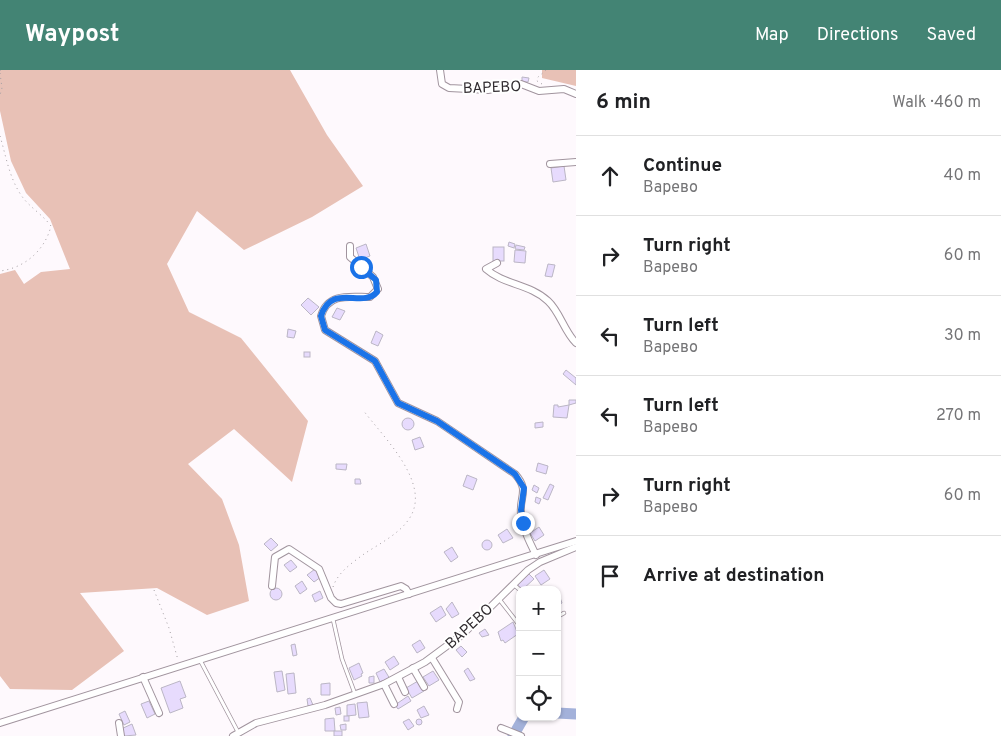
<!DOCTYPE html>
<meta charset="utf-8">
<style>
body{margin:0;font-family:Overpass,sans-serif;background:#f2f2f2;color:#202124}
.controls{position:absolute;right:15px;bottom:15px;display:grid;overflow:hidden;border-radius:10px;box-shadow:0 1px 4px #0004}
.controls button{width:45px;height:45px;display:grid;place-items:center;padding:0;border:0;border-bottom:1px solid #e0e0e0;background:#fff;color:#202124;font:25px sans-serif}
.stop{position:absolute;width:15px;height:15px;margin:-11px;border:4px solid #1a73e8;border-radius:50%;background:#fff}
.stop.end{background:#1a73e8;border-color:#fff;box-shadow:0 1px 5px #0008}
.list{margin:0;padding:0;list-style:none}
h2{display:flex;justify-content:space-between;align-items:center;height:65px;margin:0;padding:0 20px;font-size:21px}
h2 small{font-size:16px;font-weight:400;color:#757577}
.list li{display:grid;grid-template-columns:32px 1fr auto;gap:15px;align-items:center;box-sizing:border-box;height:80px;padding:0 20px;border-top:1px solid #e0e0e0}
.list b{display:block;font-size:19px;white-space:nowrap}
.list p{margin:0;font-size:16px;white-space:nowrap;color:#757577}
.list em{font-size:16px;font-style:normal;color:#757577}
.icon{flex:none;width:28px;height:28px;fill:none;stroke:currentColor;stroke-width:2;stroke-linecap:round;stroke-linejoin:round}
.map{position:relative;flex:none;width:576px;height:666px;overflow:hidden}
header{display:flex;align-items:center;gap:30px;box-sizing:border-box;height:70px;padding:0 25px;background:#438474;color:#fff}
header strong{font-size:24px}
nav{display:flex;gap:28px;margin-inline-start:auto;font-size:18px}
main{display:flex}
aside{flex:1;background:#fff}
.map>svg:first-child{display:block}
</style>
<header>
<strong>Waypost</strong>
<nav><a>Map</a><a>Directions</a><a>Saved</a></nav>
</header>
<main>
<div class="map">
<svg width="576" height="666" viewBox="0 0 576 666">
<rect width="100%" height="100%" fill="#fef9fd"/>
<g fill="#e8c1b6">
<path d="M0,0h290l37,65 36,51 -51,31 -68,33 -47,-39 -30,53 22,48 52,26 67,83 -16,61 -58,-53 -46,35 34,35 17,46 10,56 -42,14 -50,-27 -77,5 44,58 -52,39 -62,-1 -10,-13v-402l15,-4 9,14 17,-12 29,-3 -20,-50 -24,-26 -15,-32 -11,-50z"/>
<path d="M542,0h34v16l-34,-8z"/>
</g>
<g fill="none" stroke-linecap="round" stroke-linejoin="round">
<g stroke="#a3b1da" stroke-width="11">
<path d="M557,643l19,1"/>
<path d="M513,666l11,-19"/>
</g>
</g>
<g fill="#e7dbfd" stroke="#bbb6c5">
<path d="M522,7l7,1 -1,4h-6z"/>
<path d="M564,96l2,14 -13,2 -2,-14z"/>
<path d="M509,172l6,2 -1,4 -6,-2z"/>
<path d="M366,174l4,12 -10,4 -4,-12z"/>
<path d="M516,175l9,2 -1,3 -9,-1z"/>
<rect x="493" y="177" width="11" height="14"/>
<path d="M515,180l11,1 -1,12 -11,-1z"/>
<path d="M548,194l7,1 -3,12 -7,-1z"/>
<path d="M308,228l11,9 -8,8 -10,-10z"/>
<path d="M337,238l8,3 -5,9 -8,-3z"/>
<path d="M288,259l8,2 -2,7 -7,-1z"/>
<path d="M376,261l7,4 -5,11 -7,-3z"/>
<rect x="304" y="282" width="6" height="5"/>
<path d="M566,300l10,8v7l-13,-11z"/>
<path d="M569,330h7v3l-7,2z"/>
<path d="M554,335h4v2l11,-2 -2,13 -14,-1z"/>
<circle cx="408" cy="354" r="6"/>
<path d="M543,352v5l-8,1v-5z"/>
<path d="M420,367l4,10 -9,3 -3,-10z"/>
<path d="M538,393l10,3 -2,8 -10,-3z"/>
<path d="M336,394h11l-1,6 -10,-1z"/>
<path d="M467,405l10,4 -4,11 -10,-4z"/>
<path d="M355,409h5l1,5h-6z"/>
<path d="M550,414l4,2 -6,14 -5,-2z"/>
<path d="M534,415l5,3 -2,5 -5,-3z"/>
<path d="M536,427l5,2 -2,5 -4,-2z"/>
<path d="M539,457l5,8 -9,6 -5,-8z"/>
<path d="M507,459l6,9 -10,5 -5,-8z"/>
<path d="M271,468l7,7 -7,6 -7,-7z"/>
<circle cx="487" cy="475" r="5"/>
<path d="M452,477l6,10 -7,5 -7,-10z"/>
<path d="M291,490l6,7 -7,5 -6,-7z"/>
<path d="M315,499l6,8 -7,5 -7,-7z"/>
<path d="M544,500l6,9 -9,6 -6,-9z"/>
<path d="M529,504l5,5 -12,11 -5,-6z"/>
<path d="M302,511l5,8 -7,5 -5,-8z"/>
<circle cx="276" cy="524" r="6"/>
<path d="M320,521l3,7 -8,4 -3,-7z"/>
<path d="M559,525l3,8 -5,3v-10z"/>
<path d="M452,532l7,12 -7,4 -6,-9z"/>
<path d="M441,536l5,9 -10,7 -6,-9z"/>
<path d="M513,552l5,12 -13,9 -2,-3 -2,1 -3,-9z"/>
<path d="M485,559l4,6 -7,2 -3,-4z"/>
<path d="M420,570l5,8 -8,5 -5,-8z"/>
<path d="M295,574l2,11 -4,1 -2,-11z"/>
<path d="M461,576l6,6 -5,5 -6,-7z"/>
<path d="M394,586l5,8 -9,6 -5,-8z"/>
<path d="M359,593l4,10 -2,1 1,2 -8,4 -5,-12z"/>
<path d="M468,598l7,11 -5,2 -6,-10z"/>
<path d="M384,599l6,10 -9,5 -5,-11z"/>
<path d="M282,601l3,19 -8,2 -3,-20z"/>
<path d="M433,601l6,9 -10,6 -6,-9z"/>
<path d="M294,603l2,20 -8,1 -2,-20z"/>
<path d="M374,606v7h-5v-6z"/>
<path d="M180,611l6,16 -6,2 3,9 -13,5 -9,-25z"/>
<path d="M418,611l6,10 -12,7 -6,-10z"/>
<path d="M330,613v12h-9v-11z"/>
<path d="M408,626l3,5 -13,8 -3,-4z"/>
<path d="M310,628l3,7 -5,1 -1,-7z"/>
<path d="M149,631l6,13 -8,4 -6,-14z"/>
<path d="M367,632l2,15 -10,1 -2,-15z"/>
<path d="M355,634l1,11 -9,1v-11z"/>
<path d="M424,636l5,9 -8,3 -4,-8z"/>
<path d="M340,637l1,7 -5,1 -1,-7z"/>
<path d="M125,641l5,11 -6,3 -5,-11z"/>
<rect x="344" y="646" width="5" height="5"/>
<path d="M334,648l1,13h-10v-12z"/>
<path d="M409,649l5,7 -6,4 -5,-8z"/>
<circle cx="419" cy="652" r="3"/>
<path d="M132,654l4,11 -12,1 -3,-7z"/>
<path d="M346,654v6h-5l-1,-5z"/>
<rect x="334" y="661" width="8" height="5"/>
</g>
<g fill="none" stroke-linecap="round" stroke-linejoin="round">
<g stroke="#a1949e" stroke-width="4.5">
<g id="lane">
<path d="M513,514l7,6"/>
<path d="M499,529l21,27"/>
<path d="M557,547l7,-4"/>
<path d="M333,549l9,40 13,35"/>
<path d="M200,590l38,72"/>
</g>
</g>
<g stroke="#a1949e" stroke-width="8">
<g id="street">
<path d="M440,0l2,14 7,4 39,2 33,-6 18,7 25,-2 12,5"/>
<path d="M550,94l26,-2"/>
<path d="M350,176v11l23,20 5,12 -8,8c-19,0 -42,-5 -49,19l4,14 50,31 23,42 39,18 78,53c15,17 4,22 6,40 2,15 8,27 15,41"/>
<path d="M497,193l-11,6c18,16 44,15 62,32 12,11 16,30 28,42"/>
<path d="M272,516l3,-29 14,-8 30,20 12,29 5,5 5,1 60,-18 5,3 3,5"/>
<path d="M432,588l27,44 -2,7"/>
<path d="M413,598l11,19"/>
<path d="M143,607l16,36"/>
<path d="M398,607l7,15"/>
<path d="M384,614l10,20"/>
<path d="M0,653l576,-182"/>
<path d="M119,653l2,13"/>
<path d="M501,658l20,8"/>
<path d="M233,666l23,-13 69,-18 59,-21 41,-22 38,-28 65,-64 12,-8 36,-15"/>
</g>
</g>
<g stroke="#a39ea2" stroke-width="1" stroke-dasharray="1 4" stroke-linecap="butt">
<path d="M0,1v-1"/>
<path d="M0,3l2,15 -2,7"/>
<path d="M542,14l-5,-3v-3l9,-8"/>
<path d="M0,66c6,20 9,41 21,59 8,12 21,19 30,31 -6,24 -26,42 -51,45"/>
<path d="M333,517c5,-15 19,-24 31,-33 15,-10 35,-20 45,-35 24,-35 -26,-82 -46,-109"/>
<path d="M154,520l15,38 9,32"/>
</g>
<use href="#lane" stroke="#fff" stroke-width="3"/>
<use href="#street" stroke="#fff" stroke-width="6"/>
</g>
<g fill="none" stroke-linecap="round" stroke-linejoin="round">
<path stroke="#1a73e8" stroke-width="6" d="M361,197l15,13 1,12c-15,17 -45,-10 -56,24l4,14 50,31 23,42 39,18 78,53 9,14 -3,22 2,13"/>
</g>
<g text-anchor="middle" stroke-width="4" stroke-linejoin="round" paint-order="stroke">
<g font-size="15" fill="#312c30" stroke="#fff">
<text transform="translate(492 17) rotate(-2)" y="5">ВАРЕВО</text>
<text transform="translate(469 556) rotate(-43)" y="5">ВАРЕВО</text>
</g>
</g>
</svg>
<div class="controls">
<button>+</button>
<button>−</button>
<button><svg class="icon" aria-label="locate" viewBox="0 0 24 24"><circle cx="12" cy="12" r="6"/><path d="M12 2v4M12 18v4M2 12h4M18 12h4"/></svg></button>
</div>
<div class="stop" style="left:361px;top:197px"></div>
<div class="stop end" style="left:523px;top:453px"></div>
</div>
<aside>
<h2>6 min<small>Walk · 460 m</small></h2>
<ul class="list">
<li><svg class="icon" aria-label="ahead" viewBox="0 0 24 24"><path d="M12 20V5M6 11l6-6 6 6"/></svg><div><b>Continue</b><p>Варево</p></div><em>40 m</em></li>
<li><svg class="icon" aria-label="right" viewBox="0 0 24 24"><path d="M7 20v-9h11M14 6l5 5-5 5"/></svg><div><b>Turn right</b><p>Варево</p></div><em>60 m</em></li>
<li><svg class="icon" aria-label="left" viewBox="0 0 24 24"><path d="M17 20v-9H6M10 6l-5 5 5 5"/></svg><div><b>Turn left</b><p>Варево</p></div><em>30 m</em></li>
<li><svg class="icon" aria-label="left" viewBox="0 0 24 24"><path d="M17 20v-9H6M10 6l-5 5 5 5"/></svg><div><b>Turn left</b><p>Варево</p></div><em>270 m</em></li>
<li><svg class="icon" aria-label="right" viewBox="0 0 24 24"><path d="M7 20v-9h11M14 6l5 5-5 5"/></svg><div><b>Turn right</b><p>Варево</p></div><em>60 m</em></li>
<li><svg class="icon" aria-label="arrive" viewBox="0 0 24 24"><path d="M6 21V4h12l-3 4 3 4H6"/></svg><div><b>Arrive at destination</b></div></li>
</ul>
</aside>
</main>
